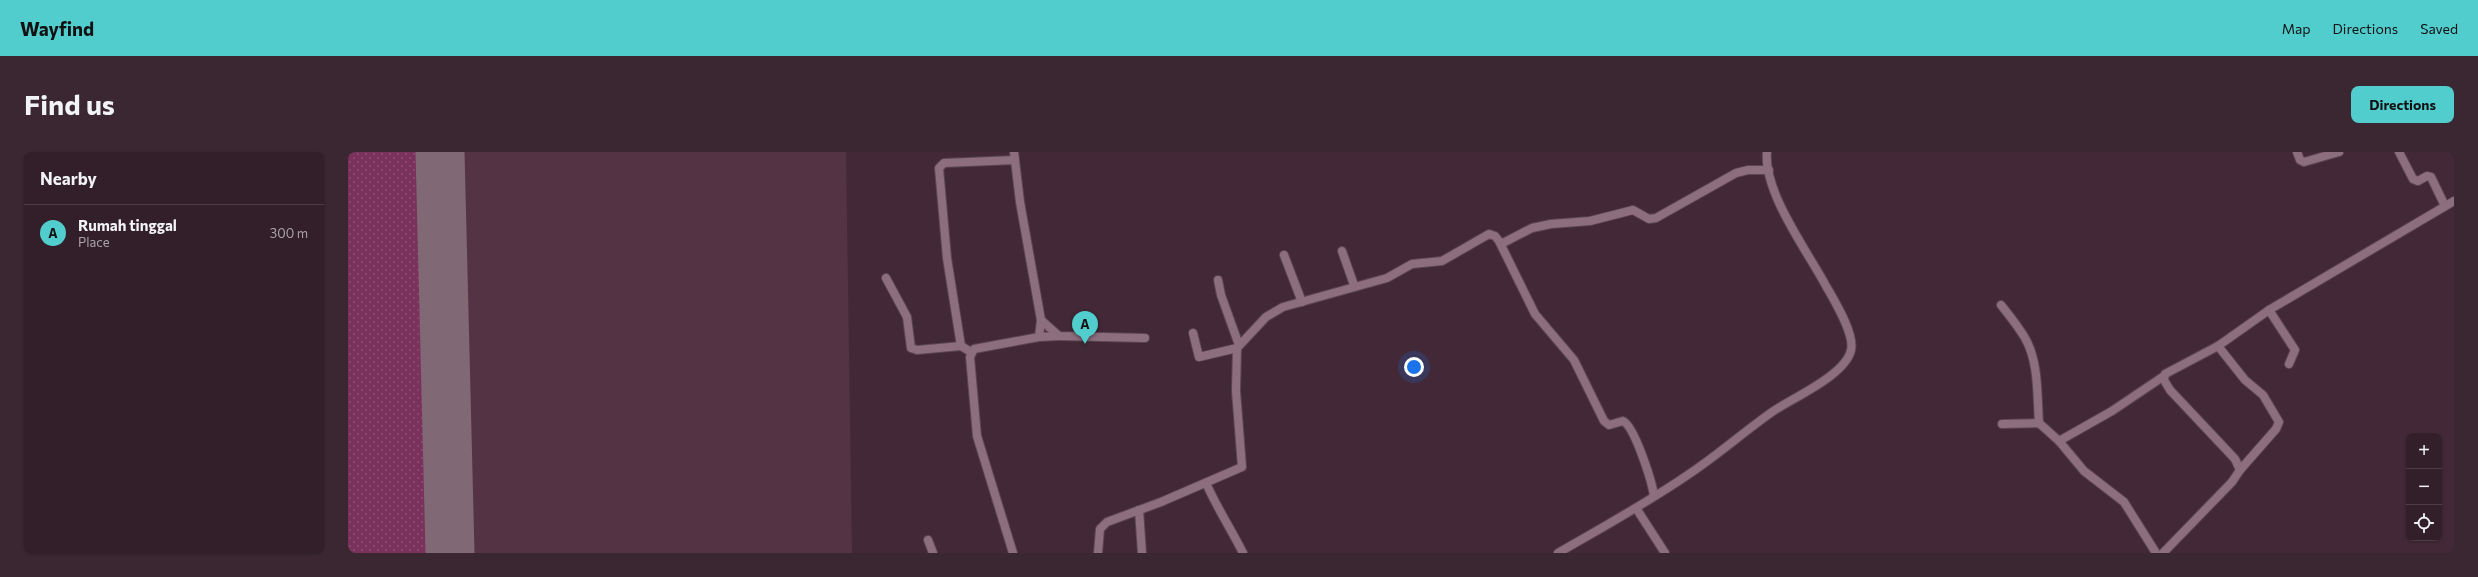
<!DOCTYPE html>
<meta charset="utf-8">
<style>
body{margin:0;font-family:Commissioner,sans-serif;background:#3a2731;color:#f1f3f6}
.controls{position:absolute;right:12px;bottom:12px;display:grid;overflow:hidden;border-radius:8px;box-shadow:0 1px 3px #0004}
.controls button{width:36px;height:36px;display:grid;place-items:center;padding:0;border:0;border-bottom:1px solid #4d3d46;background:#321f29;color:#f1f3f6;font:20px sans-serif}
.you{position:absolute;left:1066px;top:215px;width:14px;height:14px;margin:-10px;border:3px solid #fff;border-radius:50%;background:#1a73e8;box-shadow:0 0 0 6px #1a73e833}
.badge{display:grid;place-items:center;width:26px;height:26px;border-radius:50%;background:#52cdce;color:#111;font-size:13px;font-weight:700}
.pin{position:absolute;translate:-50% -33px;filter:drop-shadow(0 1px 2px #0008)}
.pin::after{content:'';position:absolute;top:21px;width:14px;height:12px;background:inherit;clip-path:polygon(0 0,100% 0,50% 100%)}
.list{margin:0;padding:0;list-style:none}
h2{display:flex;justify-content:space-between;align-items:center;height:52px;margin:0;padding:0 16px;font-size:17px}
h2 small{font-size:13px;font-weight:400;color:#a8a2a8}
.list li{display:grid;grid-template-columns:26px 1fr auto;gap:12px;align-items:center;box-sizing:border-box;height:56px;padding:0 16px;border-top:1px solid #4d3d46}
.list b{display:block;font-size:15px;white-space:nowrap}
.list p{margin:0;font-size:13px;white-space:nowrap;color:#a8a2a8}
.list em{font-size:13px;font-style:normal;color:#a8a2a8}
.icon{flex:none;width:22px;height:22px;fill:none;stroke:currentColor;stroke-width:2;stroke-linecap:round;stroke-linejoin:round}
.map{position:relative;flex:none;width:2106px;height:401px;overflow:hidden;border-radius:8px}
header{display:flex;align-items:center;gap:24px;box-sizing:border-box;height:56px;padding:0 20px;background:#52cdce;color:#111}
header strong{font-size:19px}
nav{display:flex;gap:22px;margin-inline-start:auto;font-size:14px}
.intro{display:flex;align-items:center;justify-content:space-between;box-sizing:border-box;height:96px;padding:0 24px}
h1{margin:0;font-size:28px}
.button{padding:10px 18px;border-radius:8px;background:#52cdce;color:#111;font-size:14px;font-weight:700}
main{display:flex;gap:24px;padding:0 24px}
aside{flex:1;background:#321f29;border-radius:8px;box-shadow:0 1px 3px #0004}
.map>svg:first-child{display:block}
</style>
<header>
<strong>Wayfind</strong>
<nav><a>Map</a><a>Directions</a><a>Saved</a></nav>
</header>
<div class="intro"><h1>Find us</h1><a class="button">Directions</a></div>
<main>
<aside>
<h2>Nearby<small></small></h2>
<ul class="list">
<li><span class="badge">A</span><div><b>Rumah tinggal</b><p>Place</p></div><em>300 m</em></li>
</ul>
</aside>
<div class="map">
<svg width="2106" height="401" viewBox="0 0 2106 401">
<defs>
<pattern id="grass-dots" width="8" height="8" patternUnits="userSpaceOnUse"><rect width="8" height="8" fill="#7a315c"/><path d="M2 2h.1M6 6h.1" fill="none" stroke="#8d4e73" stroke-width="1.8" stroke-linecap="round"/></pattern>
</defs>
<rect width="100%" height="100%" fill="#432937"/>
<path fill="#533344" d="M0,0h498l6,401h-504z"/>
<path fill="url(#grass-dots)" d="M0,0h68l10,401h-78z"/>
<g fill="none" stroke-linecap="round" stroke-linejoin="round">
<path stroke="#806875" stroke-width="49" d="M92,0l10,401"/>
<g stroke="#5c4652" stroke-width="10">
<g id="minor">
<path d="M1949,0l3,8 4,2 35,-10"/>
<path d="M2051,0l14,27 5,2 9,-5 4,1 14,29"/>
<path d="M1153,92l31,-16 19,-4 39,-3 43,-11 16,9 7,-1 80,-45 12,-3h21"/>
<path d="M994,99l12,34"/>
<path d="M936,103l18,47"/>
<path d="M538,126l21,39 4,31 6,2 44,-4 10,6"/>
<path d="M870,128l3,15 18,50"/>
<path d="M1653,153c8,10 17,21 24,33 14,24 12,58 14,85"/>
<path d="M1921,158l26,40 -6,14"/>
<path d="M693,168l18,16 86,2"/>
<path d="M845,181l6,24 38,-9"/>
<path d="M691,185l20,-1"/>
<path d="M613,194l-14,-88 -8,-90 5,-5 71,-3"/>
<path d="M1870,194l27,34 18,15 16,27 -3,7 -36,41"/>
<path d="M1654,272l37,-1 20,18 53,-30 52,-35"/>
<path d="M1711,289l25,30 40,31 32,51"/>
<path d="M858,331c11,25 25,46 37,70"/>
<path d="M1288,356l29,45"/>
<path d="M791,358l3,43"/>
<path d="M580,388l5,13"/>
<path d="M665,401l-36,-117 -7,-79 4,-8 65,-12 2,-17 -21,-118 -6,-50"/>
<path d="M750,401l2,-24 7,-7 54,-20 81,-35 -6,-76 1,-43 29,-31 17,-10 104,-29 25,-14 30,-3 47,-27 6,2 4,5 36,73 39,46 30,61 5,4 14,-4c12,6 29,61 31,75"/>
<path d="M1210,401c45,-26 91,-51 134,-81 28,-19 53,-41 80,-60 20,-14 74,-37 79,-62 4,-16 -17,-50 -25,-64 -18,-34 -63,-94 -59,-134"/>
<path d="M1815,401l69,-71 8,-12 -5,-11 -65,-69 -6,-10 1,-6 53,-28 51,-36 185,-109"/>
</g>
</g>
<use href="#minor" stroke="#8d6e7e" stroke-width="8"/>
</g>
</svg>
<div class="controls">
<button>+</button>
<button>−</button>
<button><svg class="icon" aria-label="locate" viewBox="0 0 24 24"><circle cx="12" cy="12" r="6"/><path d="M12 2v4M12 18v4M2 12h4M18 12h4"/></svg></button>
</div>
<div class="you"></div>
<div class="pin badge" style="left:737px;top:192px">A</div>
</div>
</main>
